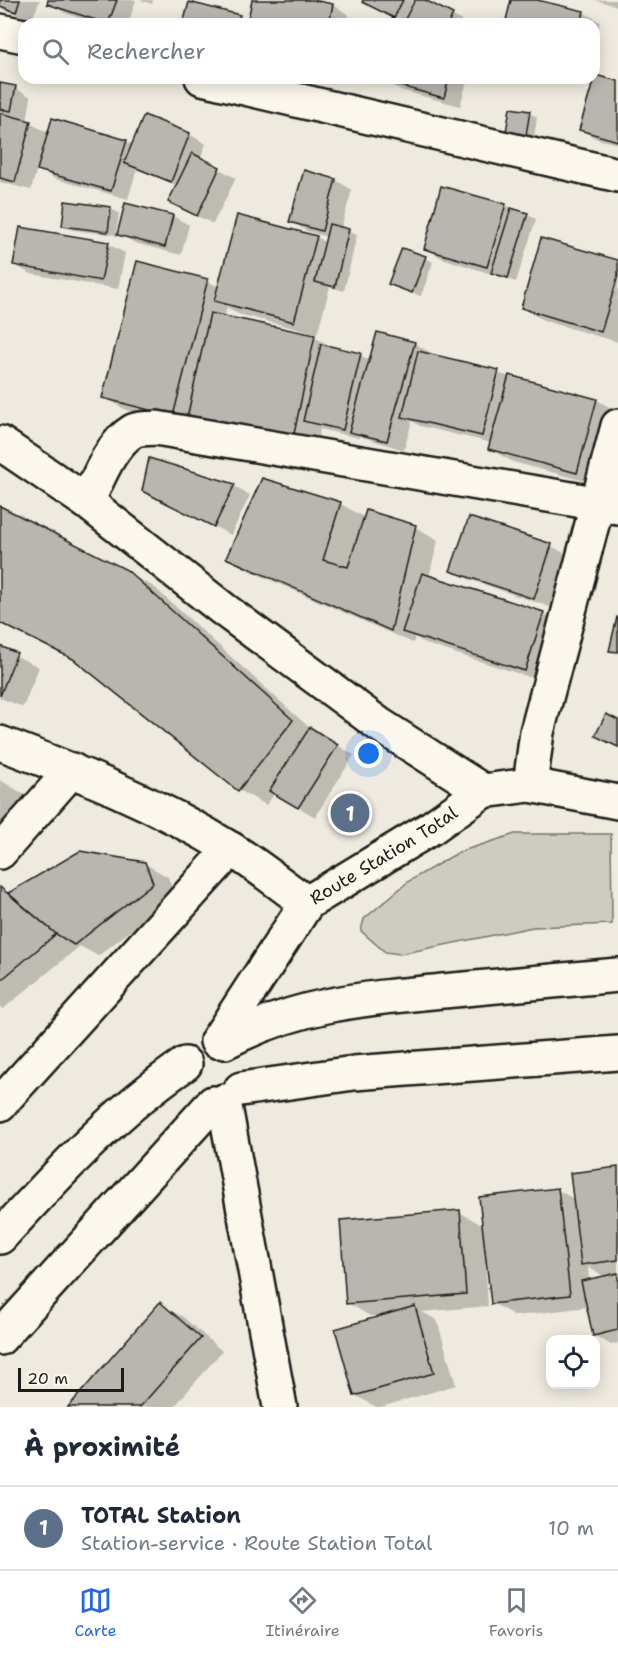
<!DOCTYPE html>
<html lang="fr">
<meta charset="utf-8">
<style>
body{margin:0;font-family:"Shantell Sans",sans-serif;background:#f2f2f3;color:#1f2937}
.controls{position:absolute;right:18px;bottom:18px;display:grid;overflow:hidden;border-radius:12px;box-shadow:0 3px 15px #0003}
.controls button{width:54px;height:54px;display:grid;place-items:center;padding:0;border:0;border-bottom:2px solid #e0e1e3;background:#fff;color:#1f2937;font:30px sans-serif}
.scale{position:absolute;left:18px;bottom:15px;width:106px;box-sizing:border-box;padding-left:6px;border:3px solid #1c1c1c;border-top:0;font-size:16px;line-height:21px;white-space:nowrap;color:#1c1c1c;-webkit-text-stroke:4px #fbf7ec;paint-order:stroke}
.you{position:absolute;left:369px;top:754px;width:21px;height:21px;margin:-15px;border:4px solid #fff;border-radius:50%;background:#1a73e8;box-shadow:0 0 0 9px #1a73e833}
.badge{display:grid;place-items:center;width:39px;height:39px;border-radius:50%;background:#2563eb;color:#fff;font-size:20px;font-weight:700}
.pin{position:absolute;translate:-50% -50%;border:3px solid #fff;box-shadow:0 2px 6px #0006}
.list{margin:0;padding:0;list-style:none}
h2{display:flex;justify-content:space-between;align-items:center;height:78px;margin:0;padding:0 24px;font-size:26px}
h2 small{font-size:20px;font-weight:400;color:#747a83}
.list li{display:grid;grid-template-columns:39px 1fr auto;gap:18px;align-items:center;box-sizing:border-box;height:84px;padding:0 24px;border-top:2px solid #e0e1e3}
.list b{display:block;font-size:22px;white-space:nowrap}
.list p{margin:0;font-size:20px;white-space:nowrap;color:#747a83}
.list em{font-size:20px;font-style:normal;color:#747a83}
.icon{flex:none;width:33px;height:33px;fill:none;stroke:currentColor;stroke-width:2;stroke-linecap:round;stroke-linejoin:round}
.map{position:relative;flex:none;width:618px;height:1407px;overflow:hidden}
.search{position:absolute;background:#fff;box-shadow:0 3px 15px #0003;left:18px;right:18px;top:18px;height:66px;display:flex;align-items:center;gap:15px;box-sizing:border-box;padding:0 21px;border-radius:18px;color:#747a83;font-size:22px}
.sheet{height:162px;background:#fff}
nav{display:flex;justify-content:space-around;align-items:center;box-sizing:border-box;height:84px;border-top:2px solid #e0e1e3;background:#fff;font-size:16px;color:#747a83}
nav a{display:grid;justify-items:center;gap:3px}
nav .on{color:#2563eb}
.map>svg:first-child{display:block}
</style>
<div class="map">
<svg width="618" height="1407" viewBox="0 0 618 1407">
<rect width="100%" height="100%" fill="#eeeadf"/>
<filter id="ink" filterUnits="userSpaceOnUse"><feTurbulence type="fractalNoise" baseFrequency=".0167" numOctaves="2"/><feDisplacementMap in="SourceGraphic" scale="12" xChannelSelector="R" yChannelSelector="G"/><feConvolveMatrix kernelMatrix="1 2 1 2 8 2 1 2 1" color-interpolation-filters="sRGB"/></filter>
<g filter="url(#ink)">
<path fill="#ceccc2" stroke="#75746f" stroke-width="1.5" d="M515,834h96l1,90 -79,3 -133,27 -15,-2 -24,-21 3,-12 45,-38 50,-29z"/>
<g fill="#0003" fill-rule="evenodd">
<path d="M0,0h40l-8,20 -32,-12z"/>
<path d="M50,0h86l-8,24h-31l-32,-11 -17,-10z"/>
<path d="M140,0h13l-1,4z"/>
<path d="M253,0h52l28,5 16,10 -2,9h-162l54,-8 10,6z"/>
<path d="M365,0h48l-2,5 2,2 4,-7h5l39,20 -2,4h-41l-13,-7 -2,4z"/>
<path d="M513,0h18l52,12 17,10 -6,22v-20h-87z"/>
<path d="M594,0h24v6z"/>
<path d="M385,78h83l-8,28 -60,-16 -16,-10z"/>
<path d="M618,82v62l-21,-5 -16,-9z"/>
<path d="M0,85l15,3 16,9 -4,25 22,11 77,8 7,4 56,-11 17,10 -6,15 36,19 -23,46 -43,-22 8,-16 -41,-17 -9,30 -73,-20 -18,-11 -6,22 -31,-8z"/>
<path d="M529,113l8,4 -4,28 -18,-3z"/>
<path d="M305,172l31,8 16,10 -11,38 16,7 -13,56 -14,-4 -13,47 -79,-20 -11,-7 -3,11 90,19 22,12 24,6 11,6 43,-18 17,10 -1,2 167,45 21,12 -18,73 -87,-23 -23,-13 2,-6 -72,-17 -8,-5 -8,29 -45,-14v2l-39,-9 -6,31 -188,-50 -22,-13 103,-116 12,6 19,-70 79,20 9,6 1,-6 -20,-6 -16,-9z"/>
<path d="M505,205l31,14 -20,63 -74,-24 -17,-10z"/>
<path d="M111,209l8,4 -3,22 -44,-5 -8,-5z"/>
<path d="M173,216l16,9 -8,30 -46,-12 -16,-9z"/>
<path d="M108,244l17,9 -7,36 -87,-15 -17,-9z"/>
<path d="M425,258l8,4 -12,34 -23,-8z"/>
<path d="M618,261v81l-73,-21 -23,-13z"/>
<path d="M150,460l84,26 16,9 -19,40 -71,-36z"/>
<path d="M263,480l78,24 24,14 50,9 23,13 -9,37 115,37 22,13 -18,56 -122,-39 -11,-7 -2,6 -163,-72 -22,-13z"/>
<path d="M0,507l154,80 159,144 41,24 -39,62 -40,-24 -9,12 -27,-15 -157,-126 -82,-40z"/>
<path d="M551,546l17,9 -18,52 -82,-28 -16,-9z"/>
<path d="M0,648l39,19 -16,40 -23,-9z"/>
<path d="M0,780l27,16 -27,31z"/>
<path d="M145,864l23,13 7,19 -77,60 -18,-10 -77,63 -3,-2v-119l10,5z"/>
<path d="M618,1169v174l-7,2 -17,-10 -6,-28 -73,9 -23,-13 -4,-40h-3l3,43 -66,6 15,8 19,65 -75,22h-5l-21,-12 29,-79h-14l-22,-13 111,-91 25,14 74,-36 16,9zM588,1267l3,2 15,8 -17,4z"/>
<path d="M160,1304l23,13 39,34 -48,56h-104z"/>
</g>
<g fill="#b9b6af" stroke="#1c1c1c" stroke-width="1.5">
<path d="M0,0h20l-4,12 -16,-6z"/>
<path d="M48,0h69l-9,24 -61,-20z"/>
<path d="M252,0h61l20,4 -4,20h-82z"/>
<path d="M363,0h40l-9,18 -32,-16z"/>
<path d="M415,0h10l28,14 -5,10h-31l-12,-5z"/>
<path d="M511,0h26l47,11 -3,13h-76z"/>
<path d="M189,2l51,13 -3,9h-54z"/>
<path d="M595,75l23,6v60l-39,-11z"/>
<path d="M383,78h66l-5,20 -62,-17z"/>
<path d="M0,83l16,3 -5,25 -11,-2z"/>
<path d="M510,108l20,3 -5,30 -20,-3z"/>
<path d="M0,113l31,8 -16,61 -15,-4z"/>
<path d="M144,115l46,18 -19,49 -47,-19z"/>
<path d="M52,118l75,22 -16,51 -74,-21z"/>
<path d="M192,153l28,14 -23,49 -29,-14z"/>
<path d="M304,170l32,9 -14,52 -33,-9z"/>
<path d="M441,186l65,18 -19,63 -63,-18z"/>
<path d="M65,201l46,6 -3,25 -46,-6z"/>
<path d="M125,203l48,12 -8,32 -48,-12z"/>
<path d="M511,208l17,5 -20,65 -17,-5z"/>
<path d="M237,215l80,21 -23,86 -80,-21z"/>
<path d="M329,224l20,5 -14,58 -20,-5z"/>
<path d="M20,227l89,15 -8,39 -88,-16z"/>
<path d="M541,238l77,22v16l-17,56 -80,-24z"/>
<path d="M402,248l24,8 -14,37 -24,-9z"/>
<path d="M137,261l71,18 -35,137 -71,-18z"/>
<path d="M210,313l105,22 -24,113 -106,-21z"/>
<path d="M377,332l38,10 -28,99 -38,-9z"/>
<path d="M321,344l40,9 -18,77 -40,-9z"/>
<path d="M418,351l81,19 -17,66 -80,-19z"/>
<path d="M509,375l88,24 -20,74 -89,-24z"/>
<path d="M149,458l86,26 -21,43 -72,-36z"/>
<path d="M262,478l79,24 -18,58 25,7 18,-57 50,15 -25,106 -165,-73z"/>
<path d="M0,506l127,64 166,150 -55,71 -165,-132 -73,-36z"/>
<path d="M469,517l83,27 -18,55 -84,-28z"/>
<path d="M422,573l122,39 -19,59 -123,-39z"/>
<path d="M617,617l1,1v34l-9,-1z"/>
<path d="M0,646l17,7 -17,43z"/>
<path d="M606,714l12,6v27l-23,-11z"/>
<path d="M310,727l28,18 -40,63 -29,-17z"/>
<path d="M80,851l65,11 8,21 -79,62 -18,-11 -48,-41z"/>
<path d="M0,887l56,47 -56,47z"/>
<path d="M618,1167v93l-37,5 -11,-92z"/>
<path d="M558,1188l12,107 -79,9 -12,-107z"/>
<path d="M460,1210l6,84 -120,10 -6,-84z"/>
<path d="M618,1273v57l-25,6 -12,-55z"/>
<path d="M160,1302l41,36 -61,69h-72z"/>
<path d="M415,1306l19,67 -80,23 -19,-67z"/>
</g>
<g fill="none" stroke-linecap="round" stroke-linejoin="round">
<g stroke="#1c1c1c" stroke-width="38">
<g id="minor">
<path d="M0,31l24,5"/>
<path d="M202,78l416,97"/>
<path d="M0,443l87,59 136,107 157,116 103,66"/>
<path d="M87,502c11,-23 23,-57 46,-71 5,-3 16,-2 23,-3l462,79"/>
<path d="M0,743c78,29 157,61 229,105 27,16 52,37 78,55"/>
<path d="M530,785l7,-53 81,-306"/>
<path d="M0,852l72,-82"/>
<path id="s1" d="M217,1041l90,-138 124,-75 52,-37 47,-6 88,17"/>
<path d="M224,1101l56,306"/>
<path d="M0,1104l231,-255"/>
</g>
</g>
<g stroke="#1c1c1c" stroke-width="38">
<g id="major">
<path d="M225,1042c76,-40 145,-44 229,-52 55,-5 109,-10 164,-15"/>
<path d="M241,1089l113,-16 264,-20"/>
<path d="M0,1237c58,-63 114,-125 185,-173"/>
<path d="M0,1338l213,-235"/>
</g>
</g>
<use href="#minor" stroke="#fbf7ec" stroke-width="33"/>
<use href="#major" stroke="#fbf7ec" stroke-width="33"/>
</g>
</g>
<g text-anchor="middle" stroke-width="4.5" stroke-linejoin="round" paint-order="stroke">
<g font-size="18" fill="#1c1c1c" stroke="#fbf7ec">
<text dy="6" stroke="none"><textPath href="#s1" startOffset="255">Route Station Total</textPath></text>
</g>
</g>
</svg>
<div class="controls">
<button><svg class="icon" aria-label="locate" viewBox="0 0 24 24"><circle cx="12" cy="12" r="6"/><path d="M12 2v4M12 18v4M2 12h4M18 12h4"/></svg></button>
</div>
<div class="scale">20 m</div>
<div class="you"></div>
<div class="pin badge" style="left:350px;top:813px;background:#5c6f8a">1</div>
<div class="search"><svg class="icon" aria-label="search" viewBox="0 0 24 24"><circle cx="10" cy="10" r="6"/><path d="M15 15l6 6"/></svg>Rechercher</div>
</div>
<section class="sheet">
<h2>À proximité<small></small></h2>
<ul class="list">
<li><span class="badge" style="background:#5c6f8a">1</span><div><b>TOTAL Station</b><p>Station-service · Route Station Total</p></div><em>10 m</em></li>
</ul>
</section>
<nav>
<a class="on"><svg class="icon" aria-label="map" viewBox="0 0 24 24"><path d="M3 6l6-2 6 2 6-2v14l-6 2-6-2-6 2zM9 4v14M15 6v14"/></svg>Carte</a>
<a><svg class="icon" aria-label="directions" viewBox="0 0 24 24"><path d="M12 3l9 9-9 9-9-9zM9 14v-3h6M13 9l2 2-2 2"/></svg>Itinéraire</a>
<a><svg class="icon" aria-label="saved" viewBox="0 0 24 24"><path d="M7 4h10v16l-5-4-5 4z"/></svg>Favoris</a>
</nav>
